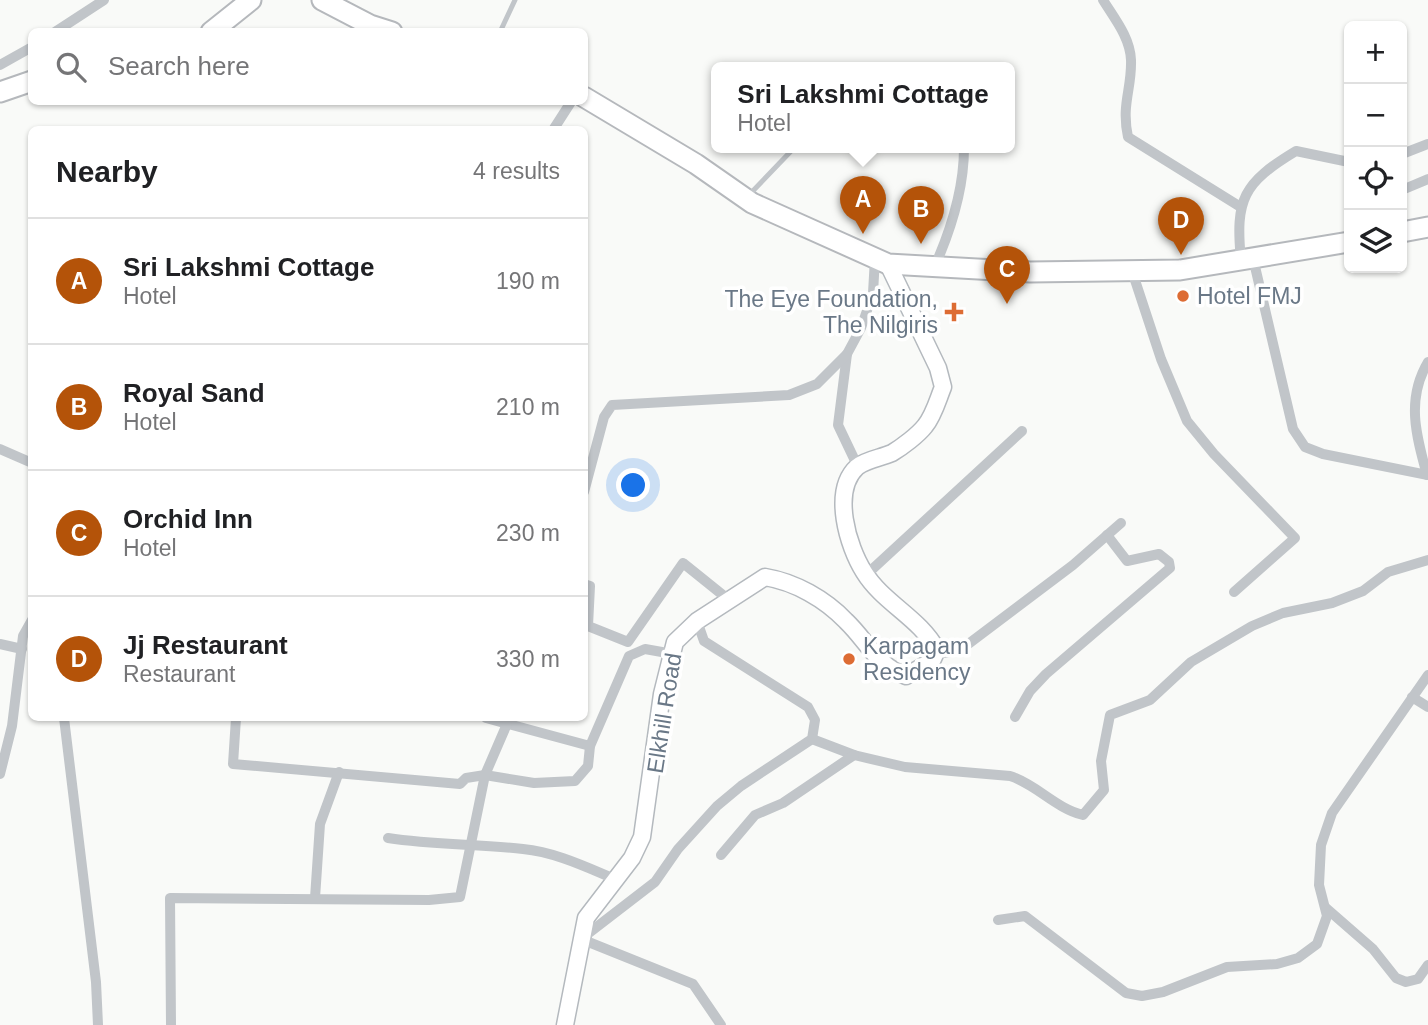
<!DOCTYPE html>
<meta charset="utf-8">
<style>
body{margin:0;font-family:Helvetica,sans-serif;background:#f6f6f6;color:#202124}
.controls{position:absolute;right:21px;top:21px;display:grid;overflow:hidden;border-radius:10px;box-shadow:0 2px 5px #0004}
.controls button{width:63px;height:63px;display:grid;place-items:center;padding:0;border:0;border-bottom:2px solid #e0e0e0;background:#fff;color:#202124;font:35px sans-serif}
.you{position:absolute;left:634px;top:486px;width:24px;height:24px;margin:-18px;border:5px solid #fff;border-radius:50%;background:#1a73e8;box-shadow:0 0 0 10px #1a73e833}
.badge{display:grid;place-items:center;width:46px;height:46px;border-radius:50%;background:#b45309;color:#fff;font-size:23px;font-weight:700}
.pin{position:absolute;translate:-50% -58px;filter:drop-shadow(0 2px 4px #0008)}
.pin::after{content:'';position:absolute;top:37px;width:24px;height:21px;background:inherit;clip-path:polygon(0 0,100% 0,50% 100%)}
.popup{position:absolute;left:711px;top:62px;width:304px;height:91px;box-sizing:border-box;display:grid;place-content:center;border-radius:10px;background:#fff;filter:drop-shadow(0 2px 5px #0005);font-size:23px;white-space:nowrap;color:#757577}
.popup b{font-size:26px;color:#202124}
.popup::after{content:'';position:absolute;left:50%;top:100%;margin-left:-14px;border:14px solid transparent;border-top-color:#fff}
.list{margin:0;padding:0;list-style:none}
h2{display:flex;justify-content:space-between;align-items:center;height:91px;margin:0;padding:0 28px;font-size:30px}
h2 small{font-size:23px;font-weight:400;color:#757577}
.list li{display:grid;grid-template-columns:46px 1fr auto;gap:21px;align-items:center;box-sizing:border-box;height:126px;padding:0 28px;border-top:2px solid #e0e0e0}
.list b{display:block;font-size:26px;white-space:nowrap}
.list p{margin:0;font-size:23px;white-space:nowrap;color:#757577}
.list em{font-size:23px;font-style:normal;color:#757577}
.icon{flex:none;width:38px;height:38px;fill:none;stroke:currentColor;stroke-width:2;stroke-linecap:round;stroke-linejoin:round}
.map{position:relative;flex:none;width:1428px;height:1025px;overflow:hidden}
.search{position:absolute;background:#fff;box-shadow:0 2px 5px #0004;left:28px;top:28px;width:560px;height:77px;display:flex;align-items:center;gap:18px;box-sizing:border-box;padding:0 24px;border-radius:10px;color:#757577;font-size:26px}
.panel{position:absolute;background:#fff;box-shadow:0 2px 5px #0004;left:28px;top:126px;width:560px;height:595px;border-radius:10px}
.map>svg:first-child{display:block}
</style>
<div class="map">
<svg width="1428" height="1025" viewBox="0 0 1428 1025">
<rect width="100%" height="100%" fill="#f9faf8"/>
<g fill="none" stroke-linecap="round" stroke-linejoin="round">
<g stroke="#b4b9be" stroke-width="19">
<path id="secondary" d="M565,1025l21,-107 46,-60 10,-21 20,-143 13,-52 22,-21 68,-44c30,5 60,22 81,44 21,20 31,45 60,55l26,-15 5,-11c-17,-32 -54,-47 -73,-78 -16,-25 -33,-81 -7,-105 10,-8 24,-9 35,-14 10,-6 26,-18 33,-27 9,-11 13,-27 18,-39l-5,-19 -50,-104"/>
</g>
<g stroke="#b5b8bc" stroke-width="23">
<g id="highway">
<path d="M322,0l48,25 22,7"/>
<path d="M211,32l40,-32"/>
<path d="M0,92l32,-11"/>
<path d="M584,97l112,67 56,39 136,61 142,8 150,-2 169,-28"/>
<path d="M1402,232l26,-5"/>
</g>
</g>
<g stroke="#c1c5c9" stroke-width="5">
<path d="M500,32l15,-32"/>
<path d="M748,196l46,-48"/>
</g>
<g stroke="#c1c5c9" stroke-width="10">
<path d="M1103,0c11,18 27,37 28,60 1,29 -10,44 -3,77l111,69"/>
<path d="M55,32l49,-32"/>
<path d="M0,65l32,-18"/>
<path d="M553,130l18,-28"/>
<path d="M1402,154l26,-10"/>
<path d="M1402,190l26,-11"/>
<path d="M1253,258l40,171 12,18 18,7 105,21"/>
<path d="M1241,260c-6,-61 2,-77 55,-109l53,11"/>
<path d="M934,268c17,-38 30,-78 30,-120"/>
<path d="M1132,271l29,88 26,62 27,33 81,84 -61,54"/>
<path d="M847,354l-9,71 20,42"/>
<path d="M0,449l32,14"/>
<path d="M1427,475c-11,-40 -21,-76 1,-113"/>
<path d="M584,492l20,-75 8,-12 177,-10 28,-11 30,-30 14,-26 12,-35 2,-35"/>
<path d="M866,575l156,-144"/>
<path d="M584,584l6,2 -2,40 40,16 55,-79 46,37"/>
<path d="M697,621l7,20 104,66 7,13 -3,19 -71,47 -24,20 -39,43 -23,33 -74,57 112,45 28,41"/>
<path d="M0,644l22,5"/>
<path d="M935,654l24,-3 114,-86 48,-42"/>
<path d="M1412,697l16,10"/>
<path d="M1015,717l15,-26 16,-17 124,-106 -1,-6 -10,-8 -32,7 -20,-26"/>
<path d="M64,718l32,264 2,43"/>
<path d="M236,718l-3,46 227,20 6,-6 19,-3 49,8 41,-2 13,-15 2,-20"/>
<path d="M486,718l104,28 39,-90 16,-7 28,5"/>
<path d="M812,739l42,16 51,12 105,9c26,8 45,32 73,39l21,-25 -3,-29 9,-46 40,-15 41,-38 61,-36 31,-13 49,-10 31,-12 25,-19 40,-12"/>
<path d="M0,774l12,-48 11,-90 9,-16"/>
<path d="M388,838c45,7 90,6 135,11 32,3 63,18 92,30"/>
<path d="M721,855l34,-40 28,-12 71,-48"/>
<path d="M315,898l5,-74 19,-52"/>
<path d="M1326,908l47,41 23,29 10,4 12,-3 10,-14"/>
<path d="M998,920l27,-4 101,77 16,3 21,-4 64,-25 50,-3 21,-6 19,-14 10,-28 -8,-31 2,-40 11,-32 96,-138"/>
<path d="M171,1025l-1,-127 259,2 31,-3 25,-122 22,-51"/>
</g>
<use href="#secondary" stroke="#fff" stroke-width="16"/>
<use href="#highway" stroke="#fff" stroke-width="19"/>
</g>
<g fill="#dd6c34" stroke="#fff" stroke-width="2.5">
<circle cx="1183" cy="296" r="7"/>
<path d="M950.5 301.5h7v7h7v7h-7v7h-7v-7h-7v-7h7z"/>
<circle cx="849" cy="659" r="7"/>
</g>
<g text-anchor="middle" stroke-width="7" stroke-linejoin="round" paint-order="stroke">
<g font-size="23" fill="#6a7887" stroke="#fff" text-anchor="start">
<text x="1197" y="304">Hotel FMJ</text>
<text x="938" y="307" text-anchor="end">The Eye Foundation,<tspan x="938" dy="26">The Nilgiris</tspan></text>
<text x="863" y="654">Karpagam<tspan x="863" dy="26">Residency</tspan></text>
</g>
<g font-size="23" fill="#6a7887" stroke="#fff">
<text transform="translate(664 713) rotate(-81)" y="8">Elkhill Road</text>
</g>
</g>
</svg>
<div class="controls">
<button>+</button>
<button>−</button>
<button><svg class="icon" aria-label="locate" viewBox="0 0 24 24"><circle cx="12" cy="12" r="6"/><path d="M12 2v4M12 18v4M2 12h4M18 12h4"/></svg></button>
<button><svg class="icon" aria-label="layers" viewBox="0 0 24 24"><path d="M12 4l9 5-9 5-9-5zM3 14l9 5 9-5"/></svg></button>
</div>
<div class="you"></div>
<div class="pin badge" style="left:863px;top:234px">A</div>
<div class="popup"><b>Sri Lakshmi Cottage</b>Hotel</div>
<div class="pin badge" style="left:921px;top:244px">B</div>
<div class="pin badge" style="left:1007px;top:304px">C</div>
<div class="pin badge" style="left:1181px;top:255px">D</div>
<div class="search"><svg class="icon" aria-label="search" viewBox="0 0 24 24"><circle cx="10" cy="10" r="6"/><path d="M15 15l6 6"/></svg>Search here</div>
<section class="panel">
<h2>Nearby<small>4 results</small></h2>
<ul class="list">
<li><span class="badge">A</span><div><b>Sri Lakshmi Cottage</b><p>Hotel</p></div><em>190 m</em></li>
<li><span class="badge">B</span><div><b>Royal Sand</b><p>Hotel</p></div><em>210 m</em></li>
<li><span class="badge">C</span><div><b>Orchid Inn</b><p>Hotel</p></div><em>230 m</em></li>
<li><span class="badge">D</span><div><b>Jj Restaurant</b><p>Restaurant</p></div><em>330 m</em></li>
</ul>
</section>
</div>
